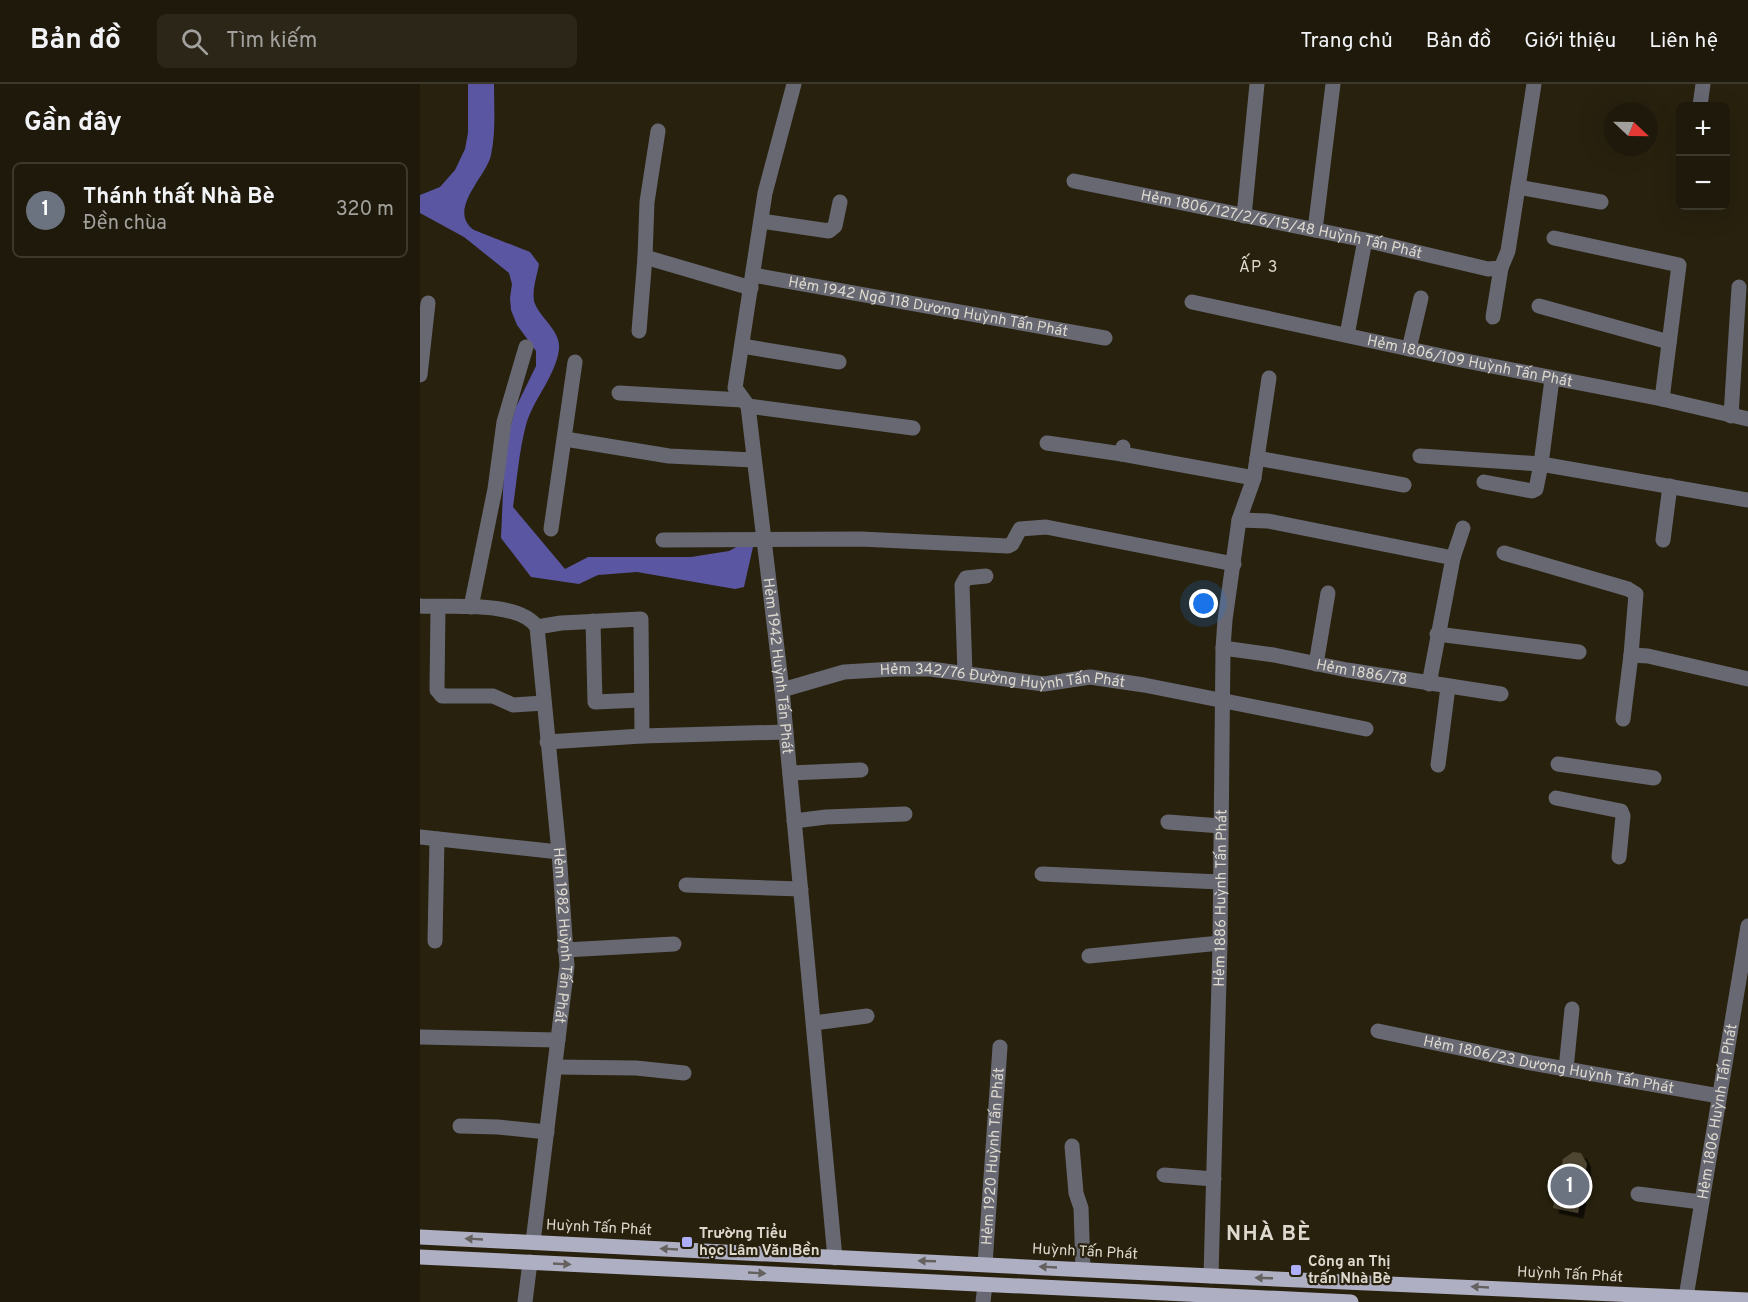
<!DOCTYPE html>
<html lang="vi">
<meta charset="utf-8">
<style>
body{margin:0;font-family:Overpass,sans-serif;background:#2b2618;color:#f1f3f6}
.controls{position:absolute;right:18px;top:18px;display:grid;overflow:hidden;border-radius:9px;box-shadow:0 6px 24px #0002}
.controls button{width:54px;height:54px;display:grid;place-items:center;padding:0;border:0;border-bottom:2px solid #3c382b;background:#1e190a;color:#f1f3f6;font:30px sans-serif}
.compass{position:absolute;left:1184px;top:18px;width:54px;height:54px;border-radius:50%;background:#1e190a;box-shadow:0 6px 24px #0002;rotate:112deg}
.you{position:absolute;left:784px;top:520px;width:21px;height:21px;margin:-15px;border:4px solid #fff;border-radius:50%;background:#1a73e8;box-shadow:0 0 0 9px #1a73e833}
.badge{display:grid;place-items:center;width:39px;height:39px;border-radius:50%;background:#2563eb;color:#fff;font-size:20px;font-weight:700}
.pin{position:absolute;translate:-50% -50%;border:3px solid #fff;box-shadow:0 2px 6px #0006}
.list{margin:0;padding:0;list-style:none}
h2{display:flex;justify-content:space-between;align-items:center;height:78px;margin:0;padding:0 24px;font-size:26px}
h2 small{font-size:20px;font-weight:400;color:#a1a09c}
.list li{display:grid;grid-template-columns:39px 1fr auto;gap:18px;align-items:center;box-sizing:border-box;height:96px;margin:0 12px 12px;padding:0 12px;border:2px solid #3c382b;border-radius:9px}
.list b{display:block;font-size:22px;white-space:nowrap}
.list p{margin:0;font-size:20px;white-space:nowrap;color:#a1a09c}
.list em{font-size:20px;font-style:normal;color:#a1a09c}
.icon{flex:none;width:33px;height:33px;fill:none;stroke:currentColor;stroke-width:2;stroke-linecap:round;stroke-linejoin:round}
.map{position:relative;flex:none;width:1328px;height:1218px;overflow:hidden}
header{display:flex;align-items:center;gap:36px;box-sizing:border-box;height:84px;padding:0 30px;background:#1e190a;border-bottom:2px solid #3c382b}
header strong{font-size:28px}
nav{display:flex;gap:33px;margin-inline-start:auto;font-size:21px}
.search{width:420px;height:54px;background:#2b2618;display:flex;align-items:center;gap:15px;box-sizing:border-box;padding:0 21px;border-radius:9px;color:#a1a09c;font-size:22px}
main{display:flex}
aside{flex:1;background:#1e190a}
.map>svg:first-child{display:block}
</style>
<header>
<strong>Bản đồ</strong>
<div class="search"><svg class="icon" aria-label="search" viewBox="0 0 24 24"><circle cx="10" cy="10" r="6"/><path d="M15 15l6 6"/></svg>Tìm kiếm</div>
<nav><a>Trang chủ</a><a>Bản đồ</a><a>Giới thiệu</a><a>Liên hệ</a></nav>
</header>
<main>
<aside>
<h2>Gần đây<small></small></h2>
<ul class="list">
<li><span class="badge" style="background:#6b7280">1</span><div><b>Thánh thất Nhà Bè</b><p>Đền chùa</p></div><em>320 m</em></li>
</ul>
</aside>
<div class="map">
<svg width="1328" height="1218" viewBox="0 0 1328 1218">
<defs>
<filter id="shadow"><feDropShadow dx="5.5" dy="5.5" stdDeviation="0" flood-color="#0009"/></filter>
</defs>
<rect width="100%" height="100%" fill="#28210e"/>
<path fill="#5a56a2" d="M48,0h26c0,23 2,48 -3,71 -4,21 -45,55 -17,75l56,22 9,12c-2,12 -7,25 -5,37 5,17 27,29 25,48 -3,27 -26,50 -33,76 -7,26 -9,55 -13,82l52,62 23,-12h103l38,-6 13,-7 11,3 -9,40 -9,2 -98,-17 -39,3 -19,9 -48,-7 -30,-39 4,-93 11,-38 20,-41v-15l-19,-26 -6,-15 -1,-12 2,-14 -3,-11 -45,-36 -44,-24v-18l20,-8 15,-17 10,-21 3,-16z"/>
<path fill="#4f4733" filter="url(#shadow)" d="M1153,1068l8,1 6,11 -9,49 -25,-5 10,-49z"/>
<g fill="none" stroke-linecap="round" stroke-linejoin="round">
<g stroke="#676872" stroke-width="15">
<path id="s1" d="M374,0l-29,109 -30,195 13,18 34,284 53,568"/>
<path d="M1280,22l3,-22"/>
<path d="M238,47l-11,71 -2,55 106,31"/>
<path id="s2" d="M654,97l291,59 123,29 13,-1 7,-17 26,-167"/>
<path d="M1098,103l83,15"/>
<path d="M824,132l13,-132"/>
<path d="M341,137l68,10 6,-5 5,-24"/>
<path d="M895,146l18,-146"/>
<path d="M1134,154l125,27 -17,134"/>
<path id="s3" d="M333,191l352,63"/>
<path id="s4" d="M772,218l259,56 211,41 86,20"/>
<path d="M1119,222l130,36"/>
<path d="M1073,233l8,-49"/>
<path d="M219,247l6,-74"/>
<path d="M927,251l18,-95"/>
<path d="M322,262l97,16"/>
<path d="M989,265l12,-51"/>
<path d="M0,291l8,-72"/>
<path d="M1132,295l-11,85 207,36"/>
<path d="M199,309l123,7"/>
<path d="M328,322l165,22"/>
<path d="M1311,332l8,-129"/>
<path d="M145,355l104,17 85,4"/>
<path d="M627,359l75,11"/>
<path d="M703,363l-1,7 132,24"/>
<path d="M1000,372l121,8 -5,25 -4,2 -48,-9"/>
<path d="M837,374l147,27"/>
<path d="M819,436l29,1 185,37"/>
<path d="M131,445l24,-167"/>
<path d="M243,456l198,-1 147,7 4,-2 8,-15 26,-2 188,37"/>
<path d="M1243,456l7,-54"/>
<path d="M1084,469l124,36 8,5 -5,61 -8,64"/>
<path id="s5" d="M0,522c31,2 98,-6 117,21l22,225 8,114 -34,276"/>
<path d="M18,523l-1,83 5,6h51l20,9 31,-2"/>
<path d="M51,523l24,-118 9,-67 22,-75"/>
<path d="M173,537l2,81 46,-2"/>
<path d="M117,543l24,-4 80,-4 1,117"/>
<path d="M1017,550l142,18"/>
<path id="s6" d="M803,564l51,7 73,15 154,24"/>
<path d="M1211,571l17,1 100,23"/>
<path d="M896,580l12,-71"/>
<path d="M545,589l-3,-88 4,-7 20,-2"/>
<path d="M1009,600l24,-126 10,-30"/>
<path id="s7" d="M362,606l62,-18 50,-3h36l114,15 46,-7 54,8 222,44"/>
<path d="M127,658l95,-6 144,-4"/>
<path d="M1138,680l96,14"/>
<path d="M1018,681l10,-78"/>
<path d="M370,689l71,-3"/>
<path d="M1136,714l65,13 2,5 -4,41"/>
<path d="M374,737l32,-4 79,-3"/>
<path d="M748,738l53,4"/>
<path d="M0,753l139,15"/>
<path d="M622,790l178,8"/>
<path d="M266,801l115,4"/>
<path d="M15,857l2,-102"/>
<path d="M145,866l109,-6"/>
<path d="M669,872l131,-13"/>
<path d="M394,939l53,-7"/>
<path id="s8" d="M958,947l148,31 193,34"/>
<path d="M0,953l138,3"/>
<path d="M135,983l81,1 48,5"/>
<path d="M1146,985l6,-60"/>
<path d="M40,1042l38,1 49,5"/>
<path d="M652,1062l4,47 5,15 2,61"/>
<path d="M744,1091l50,4"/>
<path d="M1218,1110l63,8"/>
<path id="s9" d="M565,1180l15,-217"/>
<path id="s10" d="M791,1192l9,-333 3,-295 2,-28 14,-100 15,-42 15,-100"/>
<path id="s11" d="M1266,1213l62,-371"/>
<path d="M105,1218l5,-40"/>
<path d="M563,1218l2,-17"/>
</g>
<g stroke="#aeafc3" stroke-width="15">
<path d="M0,1153l791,39 537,24"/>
<path d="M0,1173l931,45"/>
</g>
</g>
<defs><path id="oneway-solid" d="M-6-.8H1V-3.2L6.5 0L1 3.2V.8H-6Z" transform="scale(1.5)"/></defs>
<g fill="#64615f">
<use href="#oneway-solid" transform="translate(54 1155) rotate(-177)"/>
<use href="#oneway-solid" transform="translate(249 1165) rotate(-177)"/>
<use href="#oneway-solid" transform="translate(507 1177) rotate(-178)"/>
<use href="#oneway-solid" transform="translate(142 1180) rotate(3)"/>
<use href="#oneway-solid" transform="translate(628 1183) rotate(-177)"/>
<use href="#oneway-solid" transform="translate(337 1189) rotate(3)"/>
<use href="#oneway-solid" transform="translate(844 1194) rotate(-178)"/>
<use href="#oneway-solid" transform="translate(1060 1203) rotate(-177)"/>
</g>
<g fill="#aeaefa" stroke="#28210e" stroke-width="2">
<rect x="261" y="1152" width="12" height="12" rx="3"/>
<rect x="870" y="1180" width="12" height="12" rx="3"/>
</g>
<g text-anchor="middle" stroke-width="4.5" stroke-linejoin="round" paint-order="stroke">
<g font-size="15" fill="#ded9ce" stroke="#28210e">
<text dy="5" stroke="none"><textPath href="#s2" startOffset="212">Hẻm 1806/127/2/6/15/48 Huỳnh Tấn Phát</textPath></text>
<text dy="5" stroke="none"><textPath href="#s3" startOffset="178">Hẻm 1942 Ngõ 118 Dương Huỳnh Tấn Phát</textPath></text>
<text dy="5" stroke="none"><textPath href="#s4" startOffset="284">Hẻm 1806/109 Huỳnh Tấn Phát</textPath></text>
<text dy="5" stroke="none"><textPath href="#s1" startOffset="594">Hẻm 1942 Huỳnh Tấn Phát</textPath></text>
<text dy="5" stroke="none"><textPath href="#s6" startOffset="141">Hẻm 1886/78</textPath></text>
<text dy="5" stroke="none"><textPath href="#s7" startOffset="224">Hẻm 342/76 Đường Huỳnh Tấn Phát</textPath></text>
<text dy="5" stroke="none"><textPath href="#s10" startOffset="378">Hẻm 1886 Huỳnh Tấn Phát</textPath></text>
<text dy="5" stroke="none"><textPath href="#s5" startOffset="432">Hẻm 1982 Huỳnh Tấn Phát</textPath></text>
<text dy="5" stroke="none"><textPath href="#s8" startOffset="174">Hẻm 1806/23 Dương Huỳnh Tấn Phát</textPath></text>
<text dy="5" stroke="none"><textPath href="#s11" startOffset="188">Hẻm 1806 Huỳnh Tấn Phát</textPath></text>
<text dy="5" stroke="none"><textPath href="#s9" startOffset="108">Hẻm 1920 Huỳnh Tấn Phát</textPath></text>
<text transform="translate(179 1143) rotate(3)" y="5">Huỳnh Tấn Phát</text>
<text transform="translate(665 1167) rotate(3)" y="5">Huỳnh Tấn Phát</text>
<text transform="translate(1150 1190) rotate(3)" y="5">Huỳnh Tấn Phát</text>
</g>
<g font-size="15" font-weight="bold" fill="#ded9ce" stroke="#28210e" text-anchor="start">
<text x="279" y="1154">Trường Tiểu<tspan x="279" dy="17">học Lâm Văn Bền</tspan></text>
<text x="888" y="1182">Công an Thị<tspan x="888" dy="17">trấn Nhà Bè</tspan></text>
</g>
<g font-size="16" letter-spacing="1.5" fill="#ded9ce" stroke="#28210e">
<text x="839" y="188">ẤP 3</text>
</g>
<g font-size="21" font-weight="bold" letter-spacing="1.5" fill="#ded9ce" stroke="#28210e">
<text x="849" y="1156">NHÀ BÈ</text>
</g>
</g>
</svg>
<div class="controls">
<button>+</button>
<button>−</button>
</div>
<svg class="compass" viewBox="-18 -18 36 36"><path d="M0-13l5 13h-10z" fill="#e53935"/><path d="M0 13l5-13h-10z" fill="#a1a09c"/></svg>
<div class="you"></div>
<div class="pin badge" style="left:1150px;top:1102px;background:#6b7280">1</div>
</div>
</main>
